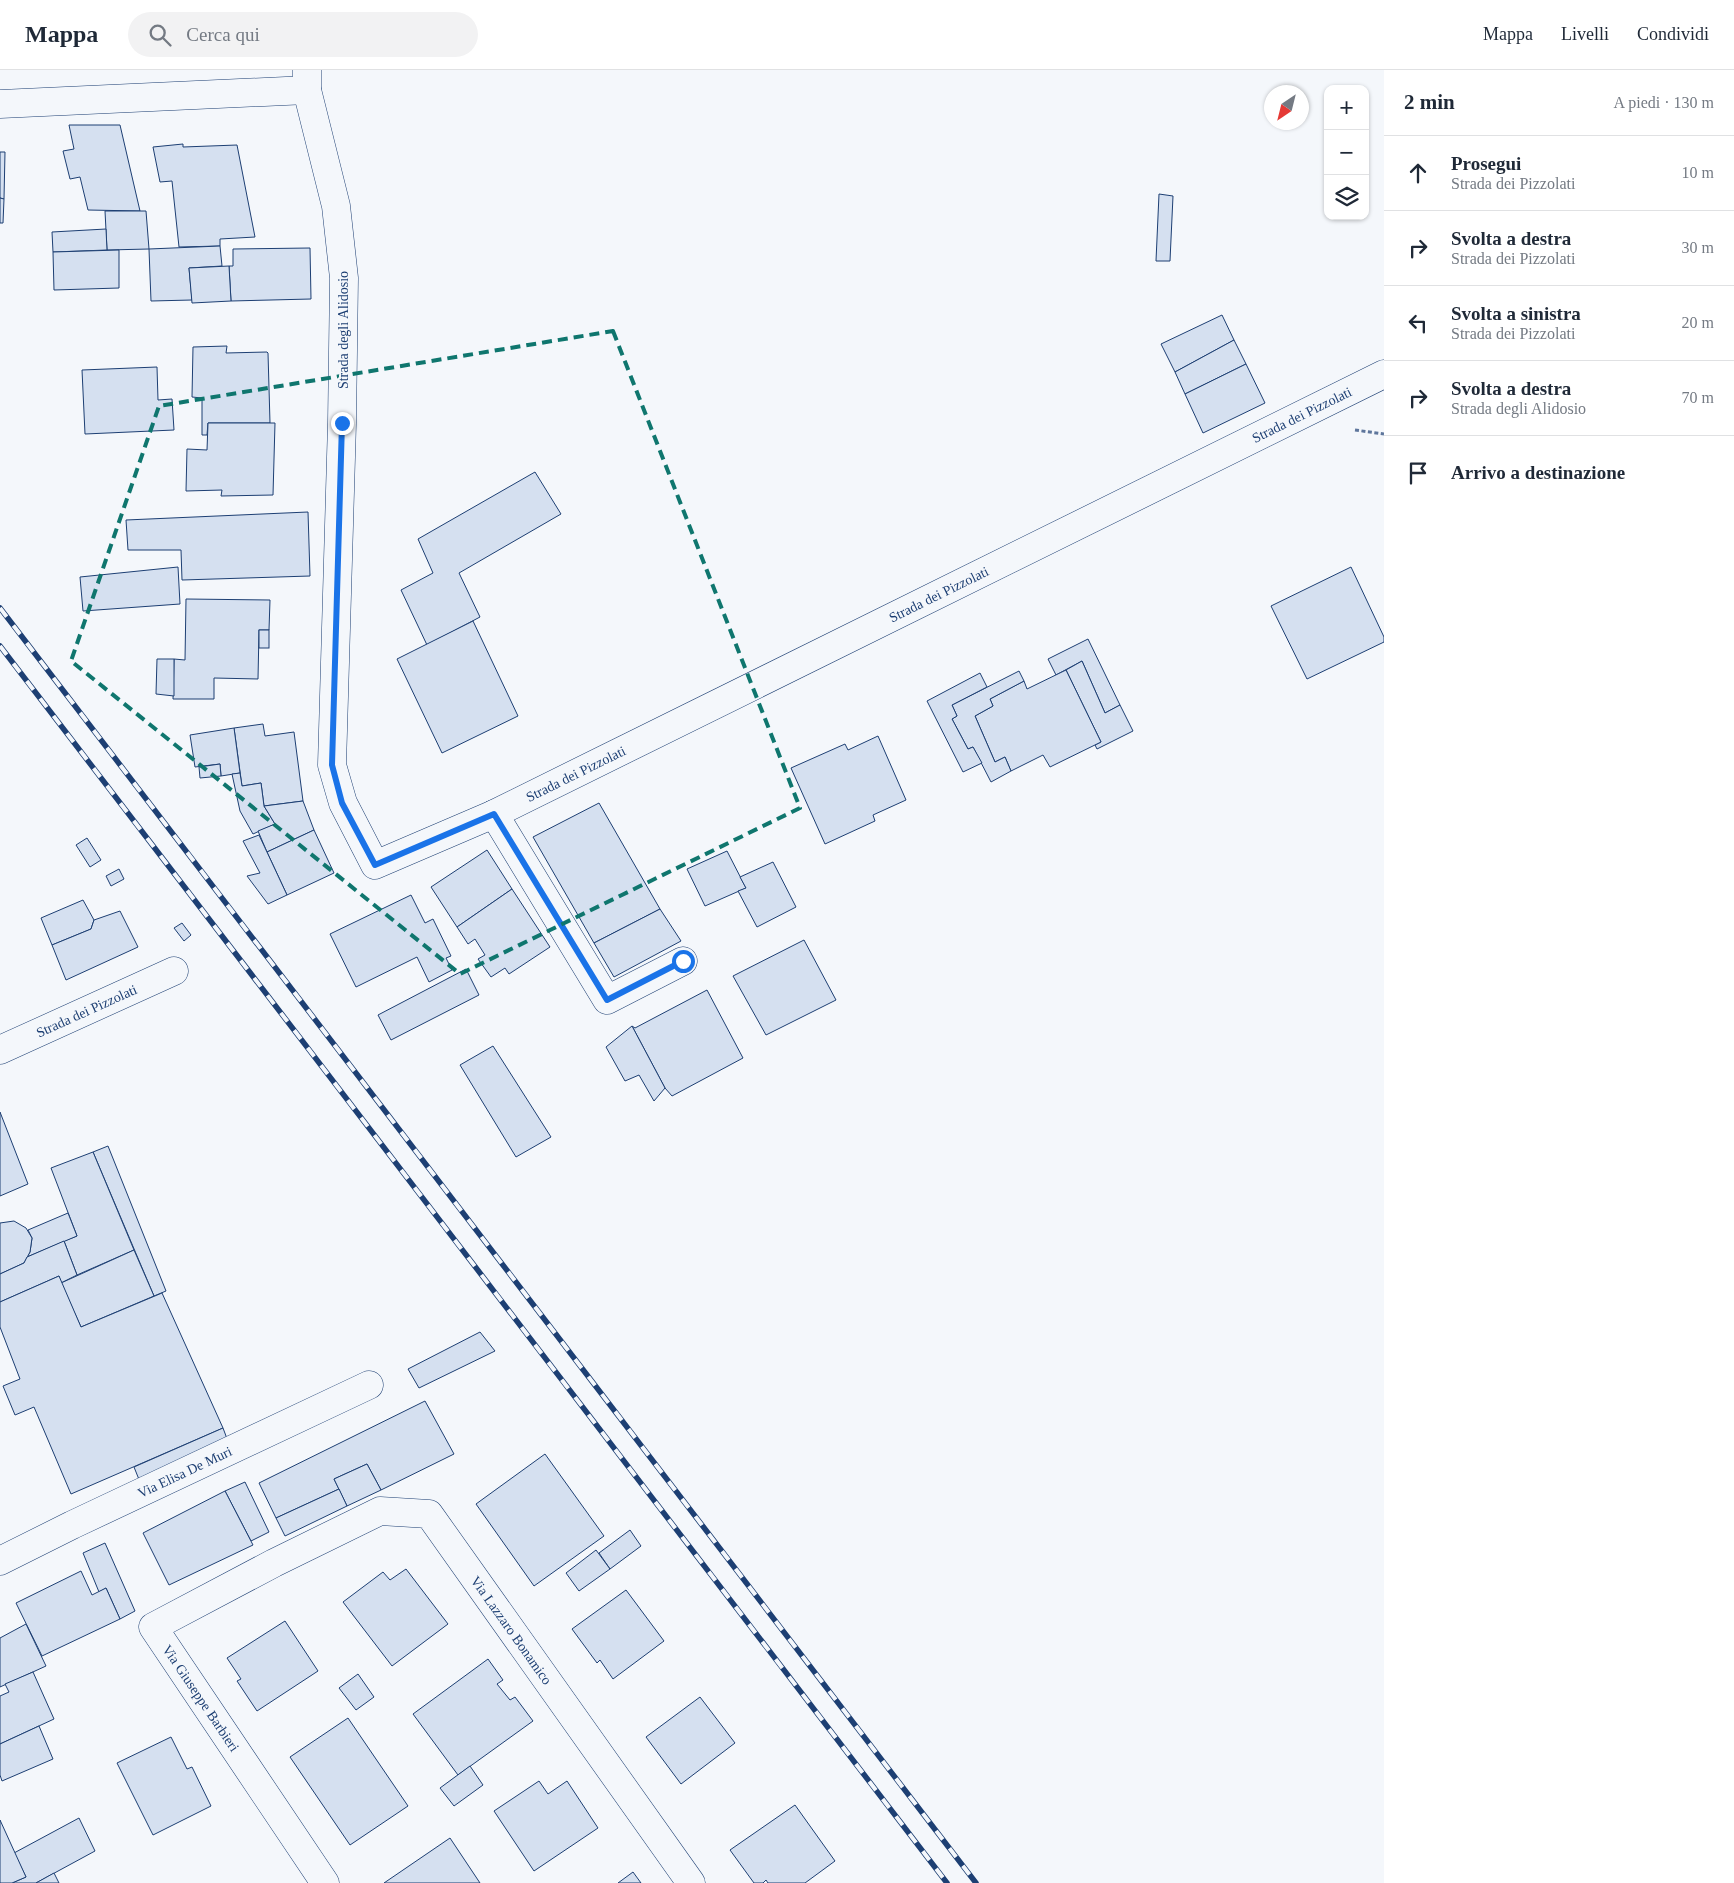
<!DOCTYPE html>
<html lang="it">
<meta charset="utf-8">
<style>
body{margin:0;font-family:"Times New Roman",serif;background:#f2f2f3;color:#1f2937}
.controls{position:absolute;right:15px;top:15px;display:grid;overflow:hidden;border-radius:10px;box-shadow:0 1px 4px #0004}
.controls button{width:45px;height:45px;display:grid;place-items:center;padding:0;border:0;border-bottom:1px solid #e0e1e3;background:#fff;color:#1f2937;font:25px sans-serif}
.compass{position:absolute;left:1264px;top:15px;width:45px;height:45px;border-radius:50%;background:#fff;box-shadow:0 1px 4px #0004;rotate:215deg}
.stop{position:absolute;width:15px;height:15px;margin:-11px;border:4px solid #1a73e8;border-radius:50%;background:#fff}
.stop.end{background:#1a73e8;border-color:#fff;box-shadow:0 1px 5px #0008}
.list{margin:0;padding:0;list-style:none}
h2{display:flex;justify-content:space-between;align-items:center;height:65px;margin:0;padding:0 20px;font-size:21px}
h2 small{font-size:16px;font-weight:400;color:#747a83}
.list li{display:grid;grid-template-columns:32px 1fr auto;gap:15px;align-items:center;box-sizing:border-box;height:75px;padding:0 20px;border-top:1px solid #e0e1e3}
.list b{display:block;font-size:19px;white-space:nowrap}
.list p{margin:0;font-size:16px;white-space:nowrap;color:#747a83}
.list em{font-size:16px;font-style:normal;color:#747a83}
.icon{flex:none;width:28px;height:28px;fill:none;stroke:currentColor;stroke-width:2;stroke-linecap:round;stroke-linejoin:round}
.map{position:relative;flex:none;width:1384px;height:1813px;overflow:hidden}
header{display:flex;align-items:center;gap:30px;box-sizing:border-box;height:70px;padding:0 25px;background:#fff;border-bottom:1px solid #e0e1e3}
header strong{font-size:24px}
nav{display:flex;gap:28px;margin-inline-start:auto;font-size:18px}
.search{width:350px;height:45px;background:#f2f2f3;display:flex;align-items:center;gap:12px;box-sizing:border-box;padding:0 18px;border-radius:28px;color:#747a83;font-size:19px}
main{display:flex}
aside{flex:1;background:#fff}
.map>svg:first-child{display:block}
</style>
<header>
<strong>Mappa</strong>
<div class="search"><svg class="icon" aria-label="search" viewBox="0 0 24 24"><circle cx="10" cy="10" r="6"/><path d="M15 15l6 6"/></svg>Cerca qui</div>
<nav><a>Mappa</a><a>Livelli</a><a>Condividi</a></nav>
</header>
<main>
<div class="map">
<svg width="1384" height="1813" viewBox="0 0 1384 1813">
<rect width="100%" height="100%" fill="#f4f7fb"/>
<g fill="#d5e0f0" stroke="#1d3f73">
<path d="M69,55h51l20,86 -52,-1 -8,-33 -10,2 -7,-28 11,-2z"/>
<path d="M183,74v3l54,-2 18,92 -35,2v7l-41,1 -7,-66 -12,1 -7,-35z"/>
<path d="M0,82h5l-1,47 -4,-1z"/>
<path d="M1159,124l14,2 -3,65h-14z"/>
<path d="M0,128l4,1 -1,24h-3z"/>
<path d="M105,141h41l3,38 -42,1z"/>
<path d="M106,159l1,21 -54,2 -1,-20z"/>
<path d="M220,176l2,20 -33,2 3,32 -41,1 -2,-52z"/>
<path d="M310,178l1,51 -80,2 -2,-35h4v-17z"/>
<path d="M119,180v38l-65,2 -1,-38z"/>
<path d="M229,196l2,35 -39,2 -3,-35z"/>
<path d="M1222,245l12,25 -59,32 -14,-28z"/>
<path d="M1234,270l12,24 -61,30 -10,-22z"/>
<path d="M227,276l-1,7 41,-1 1,1 2,70h-62l-1,12h-5v-37l-10,-1 1,-50z"/>
<path d="M1246,294l19,39 -62,30 -18,-39z"/>
<path d="M157,297l1,33 14,-1 2,31 -89,4 -3,-64z"/>
<path d="M208,353h67l-2,72 -52,1 1,-6 -36,1 1,-42 20,1z"/>
<path d="M535,402l26,42 -102,59 21,44 -53,28 -26,-55 32,-17 -15,-34z"/>
<path d="M308,442l2,64 -128,4 -1,-30h-53l-2,-30z"/>
<path d="M178,497l2,37 -97,7 -3,-34z"/>
<path d="M1351,497l33,70v5l-77,37 -36,-73z"/>
<path d="M186,529l84,1 -1,30h-10l-1,49 -44,-1v21h-41l1,-40 11,1z"/>
<path d="M473,551l45,95 -76,37 -45,-94z"/>
<rect x="259" y="560" width="10" height="18"/>
<path d="M1088,569l32,66 -15,8 -23,-52 -26,14 -8,-16z"/>
<path d="M157,589h17v37l-18,-2z"/>
<path d="M1082,591l23,52 15,-8 13,26 -36,18 -2,-4 6,-3 -35,-72z"/>
<path d="M1066,600l35,72 -51,25 -7,-12 -32,16 -6,-14 -10,5 -20,-46 18,-10 -3,-7 34,-18 3,8z"/>
<path d="M1019,601l5,10 -34,18 3,7 -18,10 20,46 10,-5 6,14 -20,11 -18,-35 -5,2 -16,-30 5,-3 -5,-11z"/>
<path d="M980,603l7,14 -35,18 5,11 -5,3 16,30 5,-2 9,16 -19,9 -36,-71z"/>
<path d="M263,654l2,12 29,-4 9,69 -39,5 -3,-23 -19,3 -8,-58z"/>
<path d="M234,658l6,45 -19,3 -1,-12 -25,3 -5,-32z"/>
<path d="M878,666l28,64 -33,15 2,6 -50,23 -34,-76 54,-24 3,6z"/>
<path d="M220,694l1,12 -21,2 -1,-11z"/>
<path d="M240,703l2,13 19,-3 3,23 11,18 -22,10 -13,-23 -8,-37z"/>
<path d="M303,731l11,29 -47,22 -9,-21 17,-7 -11,-18z"/>
<path d="M599,733l61,106 -66,34 -61,-106z"/>
<path d="M314,760l20,43 -47,22 -20,-43z"/>
<path d="M259,765l28,60 -19,9 -21,-28 13,-3 -17,-32z"/>
<path d="M87,768l14,22 -11,7 -14,-22z"/>
<path d="M487,780l25,39 -55,38 -26,-40z"/>
<path d="M727,781l19,37 -41,18 -18,-37z"/>
<path d="M773,792l23,45 -39,20 -19,-36 8,-3 -6,-11z"/>
<path d="M119,799l5,10 -13,7 -5,-10z"/>
<path d="M512,819l38,58 -41,27 -4,-6 -14,9 -13,-18 7,-4 -10,-16 -7,5 -11,-17z"/>
<path d="M411,825l14,28 8,-4 18,37 -5,2 6,12 -23,12 -12,-25 -61,30 -26,-53z"/>
<path d="M83,830l11,20 -3,9 -39,16 -11,-27z"/>
<path d="M660,839l21,32 -67,36 -20,-34z"/>
<path d="M120,841l18,36 -72,33 -14,-35 39,-16 3,-9z"/>
<path d="M182,853l9,12 -7,6 -10,-13z"/>
<path d="M804,870l32,60 -70,35 -33,-59z"/>
<path d="M466,899l13,26 -88,45 -13,-25z"/>
<path d="M707,920l36,68 -71,38 -7,-8 -33,-62 3,2z"/>
<path d="M632,956l33,62 -11,13 -15,-26 -14,6 -19,-34z"/>
<path d="M493,976l58,91 -35,20 -56,-92z"/>
<path d="M0,1042l28,72 -28,12z"/>
<path d="M108,1076l58,145 -12,5 -61,-144z"/>
<path d="M93,1082l41,98 -57,25 -13,-34 13,-5 -26,-68z"/>
<path d="M68,1143l9,23 -50,21 3,-5 2,-14 -4,-8z"/>
<path d="M14,1151l12,7 6,10 -2,14 -6,11 -24,11v-51z"/>
<path d="M64,1171l13,34 -16,8 -2,-7 -59,26v-28l24,-11 3,-6z"/>
<path d="M134,1180l20,46 -73,31 -20,-44z"/>
<path d="M59,1206l22,51 81,-34 61,135 -152,66 -37,-87 -19,8 -12,-29 17,-7 -20,-52v-25z"/>
<path d="M480,1262l15,19 -76,37 -11,-19z"/>
<path d="M425,1331l29,53 -73,36 -14,-26 -33,15 5,10 -63,29 -17,-35z"/>
<path d="M223,1358l6,16 -89,38 -6,-15z"/>
<path d="M545,1384l59,82 -70,50 -58,-82z"/>
<path d="M367,1394l14,26 -34,16 -13,-27z"/>
<path d="M245,1412l24,50 -18,9 -26,-50z"/>
<path d="M339,1419l8,17 -62,30 -9,-18z"/>
<path d="M225,1421l28,54 -84,40 -26,-52z"/>
<path d="M630,1460l11,16 -31,23 -11,-16z"/>
<path d="M105,1473l30,68 -15,8 -14,-31 -7,4 -16,-39z"/>
<path d="M596,1480l14,19 -31,22 -13,-18z"/>
<path d="M406,1499l42,55 -56,42 -49,-64 40,-30 7,8z"/>
<path d="M81,1501l11,24 14,-7 14,31 -78,37 -26,-53z"/>
<path d="M626,1520l38,51 -51,38 -13,-19 -3,3 -25,-34z"/>
<path d="M285,1551l33,50 -61,40 -20,-30 4,-2 -14,-21z"/>
<path d="M26,1554l20,42 -46,21v-49z"/>
<path d="M488,1589l15,21 -6,4 13,16 5,-3 18,24 -75,54 -45,-61z"/>
<path d="M33,1602l21,47 -54,25v-48l9,-4 -4,-8z"/>
<path d="M358,1604l16,23 -18,13 -17,-22z"/>
<path d="M700,1627l35,46 -54,41 -35,-47z"/>
<path d="M348,1648l60,88 -58,39 -60,-88z"/>
<path d="M39,1656l14,33 -51,22 -2,-6v-31z"/>
<path d="M171,1667l16,32 5,-2 19,39 -58,29 -36,-72z"/>
<path d="M470,1696l13,19 -29,21 -14,-18z"/>
<path d="M539,1711l9,13 19,-13 31,47 -64,43 -40,-60z"/>
<path d="M795,1735l40,56 -30,22h-37l-2,-3 -3,3h-9l-24,-33z"/>
<path d="M79,1748l16,33 -59,32h-24l14,-6 -12,-24z"/>
<path d="M0,1750l26,57 -14,6h-12z"/>
<path d="M450,1768l30,45h-96z"/>
<path d="M633,1802l8,11h-23z"/>
<path d="M54,1803l5,10h-23z"/>
</g>
<g fill="none" stroke-linecap="round" stroke-linejoin="round">
<g stroke="#1d3f73" stroke-width="29">
<g id="minor">
<path id="s1" d="M307,0v20l29,116 8,72 -2,145 -10,342 11,38 32,62 119,-51 890,-440"/>
<path d="M0,34l307,-14"/>
<path d="M494,744l113,186 76,-39"/>
<path id="s2" d="M0,980l174,-79"/>
<path id="s3" d="M0,1491l72,-36 297,-140"/>
<path id="s4" d="M325,1813l-172,-256 121,-64 106,-52 49,3 262,369"/>
</g>
</g>
<path stroke="#5e769c" stroke-width="3" stroke-dasharray="4 2.5" stroke-linecap="butt" d="M1355,360l29,4"/>
<use href="#minor" stroke="#f4f7fb" stroke-width="28"/>
<g stroke="#1d3f73" stroke-width="5.5">
<g id="rail">
<path d="M0,538l976,1275"/>
<path d="M0,576l947,1237"/>
</g>
</g>
<use href="#rail" stroke="#f4f7fb" stroke-width="4" stroke-dasharray="11" stroke-linecap="butt"/>
</g>
<g fill="none" stroke-linecap="round" stroke-linejoin="round">
<path stroke="#1a73e8" stroke-width="6" d="M342,353l-10,342 10,38 33,62 119,-51 113,186 76,-39"/>
</g>
<path fill="none" stroke="#0f766e" stroke-width="4" stroke-dasharray="10 6" stroke-linejoin="round" d="M613,261l187,477 -340,166 -389,-313 88,-255z"/>
<g text-anchor="middle" stroke-width="4" stroke-linejoin="round" paint-order="stroke">
<g font-size="14" fill="#1d3f73" stroke="#f4f7fb">
<text transform="translate(343 260) rotate(-90)" y="5">Strada degli Alidosio</text>
<text dy="5" stroke="none"><textPath href="#s1" startOffset="1839">Strada dei Pizzolati</textPath></text>
<text dy="5" stroke="none"><textPath href="#s1" startOffset="1434">Strada dei Pizzolati</textPath></text>
<text dy="5" stroke="none"><textPath href="#s1" startOffset="1029">Strada dei Pizzolati</textPath></text>
<text dy="5" stroke="none"><textPath href="#s2" startOffset="95">Strada dei Pizzolati</textPath></text>
<text dy="5" stroke="none"><textPath href="#s3" startOffset="205">Via Elisa De Muri</textPath></text>
<text dy="5" stroke="none"><textPath href="#s4" startOffset="755">Via Lazzaro Bonamico</textPath></text>
<text transform="translate(201 1628) rotate(56)" y="5">Via Giuseppe Barbieri</text>
</g>
</g>
</svg>
<div class="controls">
<button>+</button>
<button>−</button>
<button><svg class="icon" aria-label="layers" viewBox="0 0 24 24"><path d="M12 4l9 5-9 5-9-5zM3 14l9 5 9-5"/></svg></button>
</div>
<svg class="compass" viewBox="-18 -18 36 36"><path d="M0-13l5 13h-10z" fill="#e53935"/><path d="M0 13l5-13h-10z" fill="#747a83"/></svg>
<div class="stop" style="left:683px;top:891px"></div>
<div class="stop end" style="left:342px;top:353px"></div>
</div>
<aside>
<h2>2 min<small>A piedi · 130 m</small></h2>
<ul class="list">
<li><svg class="icon" aria-label="ahead" viewBox="0 0 24 24"><path d="M12 20V5M6 11l6-6 6 6"/></svg><div><b>Prosegui</b><p>Strada dei Pizzolati</p></div><em>10 m</em></li>
<li><svg class="icon" aria-label="right" viewBox="0 0 24 24"><path d="M7 20v-9h11M14 6l5 5-5 5"/></svg><div><b>Svolta a destra</b><p>Strada dei Pizzolati</p></div><em>30 m</em></li>
<li><svg class="icon" aria-label="left" viewBox="0 0 24 24"><path d="M17 20v-9H6M10 6l-5 5 5 5"/></svg><div><b>Svolta a sinistra</b><p>Strada dei Pizzolati</p></div><em>20 m</em></li>
<li><svg class="icon" aria-label="right" viewBox="0 0 24 24"><path d="M7 20v-9h11M14 6l5 5-5 5"/></svg><div><b>Svolta a destra</b><p>Strada degli Alidosio</p></div><em>70 m</em></li>
<li><svg class="icon" aria-label="arrive" viewBox="0 0 24 24"><path d="M6 21V4h12l-3 4 3 4H6"/></svg><div><b>Arrivo a destinazione</b></div></li>
</ul>
</aside>
</main>
